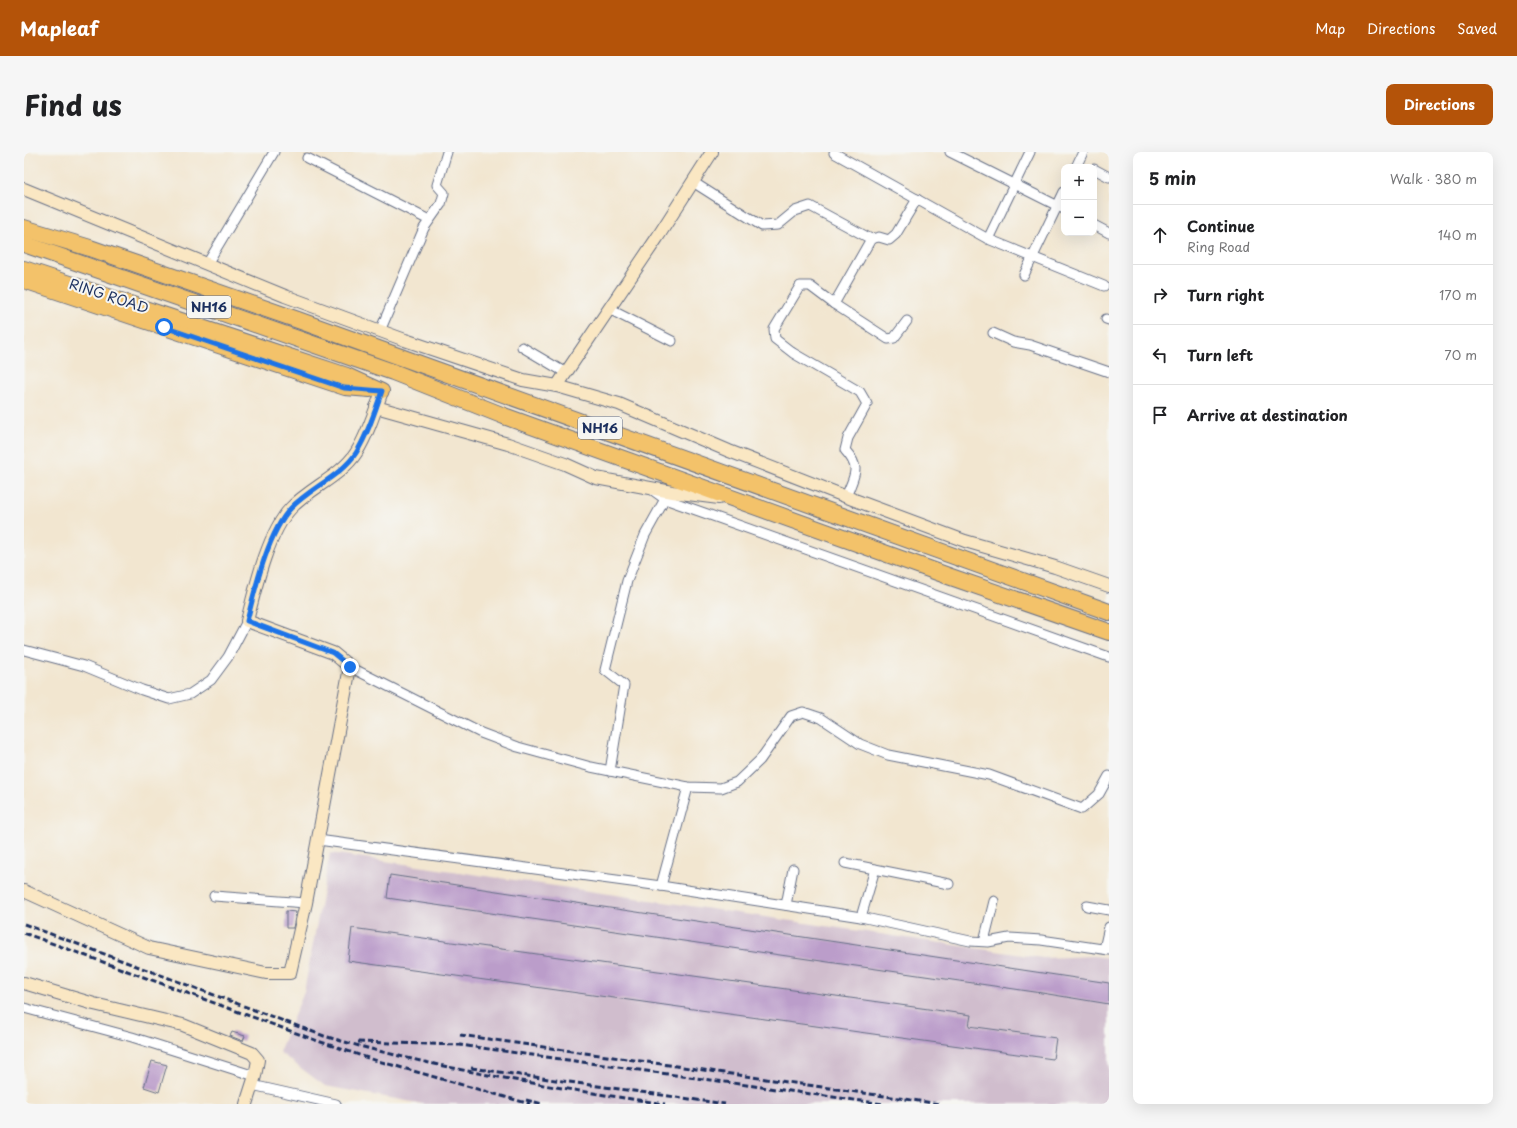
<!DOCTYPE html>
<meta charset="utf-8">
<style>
body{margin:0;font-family:"Playpen Sans",sans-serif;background:#f6f6f6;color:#202124}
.controls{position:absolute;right:12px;top:12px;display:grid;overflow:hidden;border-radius:8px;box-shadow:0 4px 16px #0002}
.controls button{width:36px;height:36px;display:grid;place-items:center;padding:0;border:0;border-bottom:1px solid #e0e0e0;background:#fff;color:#202124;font:20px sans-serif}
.stop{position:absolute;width:12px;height:12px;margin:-9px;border:3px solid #1a73e8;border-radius:50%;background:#fff}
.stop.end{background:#1a73e8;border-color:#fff;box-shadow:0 1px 4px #0008}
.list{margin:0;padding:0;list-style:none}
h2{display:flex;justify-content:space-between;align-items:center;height:52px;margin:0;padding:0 16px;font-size:17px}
h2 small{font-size:13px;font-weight:400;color:#757577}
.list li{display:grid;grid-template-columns:26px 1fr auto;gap:12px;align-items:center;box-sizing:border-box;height:60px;padding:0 16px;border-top:1px solid #e0e0e0}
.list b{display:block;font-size:15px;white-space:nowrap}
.list p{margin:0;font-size:13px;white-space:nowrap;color:#757577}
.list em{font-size:13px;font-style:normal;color:#757577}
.icon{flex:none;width:22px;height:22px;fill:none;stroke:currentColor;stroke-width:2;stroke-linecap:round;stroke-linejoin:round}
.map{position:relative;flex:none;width:1085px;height:952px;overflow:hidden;border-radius:8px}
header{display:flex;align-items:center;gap:24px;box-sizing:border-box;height:56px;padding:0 20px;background:#b45309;color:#fff}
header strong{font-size:19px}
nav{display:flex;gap:22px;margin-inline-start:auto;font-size:14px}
.intro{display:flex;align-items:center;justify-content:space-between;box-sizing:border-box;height:96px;padding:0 24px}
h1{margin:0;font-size:28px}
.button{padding:10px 18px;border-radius:8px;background:#b45309;color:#fff;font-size:14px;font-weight:700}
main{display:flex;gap:24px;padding:0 24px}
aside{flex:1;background:#fff;border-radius:8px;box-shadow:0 4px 16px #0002}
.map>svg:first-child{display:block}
</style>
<header>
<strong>Mapleaf</strong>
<nav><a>Map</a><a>Directions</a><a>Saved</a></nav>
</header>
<div class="intro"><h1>Find us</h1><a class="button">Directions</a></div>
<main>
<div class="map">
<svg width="1085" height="952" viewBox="0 0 1085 952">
<rect width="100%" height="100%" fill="#f6f6f2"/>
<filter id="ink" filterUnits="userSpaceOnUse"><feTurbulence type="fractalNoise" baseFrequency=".025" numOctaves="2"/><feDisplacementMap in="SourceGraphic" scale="8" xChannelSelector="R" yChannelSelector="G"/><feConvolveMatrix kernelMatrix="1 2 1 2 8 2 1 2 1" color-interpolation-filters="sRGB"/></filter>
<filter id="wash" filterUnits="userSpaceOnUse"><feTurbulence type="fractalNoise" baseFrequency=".012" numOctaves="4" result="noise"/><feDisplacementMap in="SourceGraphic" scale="16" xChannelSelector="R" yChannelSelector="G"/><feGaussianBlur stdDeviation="0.9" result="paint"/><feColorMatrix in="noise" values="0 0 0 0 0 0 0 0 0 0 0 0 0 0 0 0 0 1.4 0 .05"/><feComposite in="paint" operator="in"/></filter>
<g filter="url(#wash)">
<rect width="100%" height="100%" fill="#f2e6d0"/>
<path fill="#d0bdcd" d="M306,701l713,105 51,-2 15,2v146h-686l-98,-18 -46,-34 25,-60z"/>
<g id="blocks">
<g fill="#bb9dca">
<path d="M366,723l719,108v21l-67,-11 -655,-95z"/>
<path d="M262,759l10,1 -3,16h-7z"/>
<path d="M328,776l619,87 -2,11 87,12 -3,21 -705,-98z"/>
<path d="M208,880l13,4 -2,5 -13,-5z"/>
<path d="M128,909l15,4 -8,27 -15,-5z"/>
</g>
</g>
</g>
<g filter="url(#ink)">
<use href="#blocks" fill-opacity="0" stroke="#666f86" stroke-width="1"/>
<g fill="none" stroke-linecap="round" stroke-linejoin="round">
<g stroke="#666f86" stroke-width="11">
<g id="street">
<path d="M926,0l114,57"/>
<path d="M810,1l154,86 116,47"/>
<path d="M283,6l122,62"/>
<path d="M1052,15l7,-15"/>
<path d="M1070,17l15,8"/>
<path d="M669,30l69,44 16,-1 17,-14 15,-5 61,33"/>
<path d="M1070,73l15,8"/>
<path d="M964,87l42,-87"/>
<path d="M183,112l67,-112"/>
<path d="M1000,123l40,-83"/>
<path d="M810,152l54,35 6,-1 13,-17"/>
<path d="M585,157l63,32"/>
<path d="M1082,167l3,1"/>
<path d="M356,179l44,-103 17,-24 3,-11 -7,-8 10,-33"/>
<path d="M969,181l20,9 17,3 79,27"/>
<path d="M498,195l44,26"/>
<path d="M627,337l14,10 444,158"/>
<path d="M822,345c8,-22 16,-28 -1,-47l3,-12 19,-34 -7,-12 -67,-39 -18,-14 -1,-10 26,-43h10l24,18 37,-65 8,-2 10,3 7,-6 21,-35"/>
<path d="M0,498l60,16 58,24 27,9 21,-5 21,-14 17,-23 19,-36"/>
<path d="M326,515l131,66 37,14 73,20 97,20 33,1 16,-6 23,-22 31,-44 12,-4 18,6 39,26 28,11 101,20 93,34 17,-15 10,-18"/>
<path d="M586,619l14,-86 -19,-15 22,-89 18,-46 20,-36"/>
<path d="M294,688l343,46 200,31 109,24 18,1 21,-4 32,2 68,10"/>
<path d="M821,711l104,21"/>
<path d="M637,734l27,-99"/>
<path d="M190,744l92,7"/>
<path d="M762,753l7,-36"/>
<path d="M1063,754l22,4"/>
<path d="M837,765l14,-48"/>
<path d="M960,789l10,-40"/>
<path d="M1080,797l5,-22"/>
<path d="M0,856l108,29 123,39"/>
<path d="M228,933l84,19"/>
</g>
</g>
<g stroke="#666f86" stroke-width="14">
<g id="secondary">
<path d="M0,37l261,107 120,44 118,40 34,6 62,18 110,47 123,48 113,42 90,26 54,19"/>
<path d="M533,234l100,-148 55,-86"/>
<path d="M352,255l132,37 57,20 31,14 76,14 47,6"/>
<path d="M0,739l125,57 117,25h24l16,-70 44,-236 -17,-14 -86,-32c8,-32 21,-89 44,-113 19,-20 50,-32 65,-55 12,-19 19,-42 26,-62"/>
<path d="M0,831l70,21 89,21 69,28 6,7 -3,16 -9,28"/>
</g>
</g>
<g stroke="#666f86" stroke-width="16">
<g id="primary">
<path d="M0,116l323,107 35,16"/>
<path d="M0,129l321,107 25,2"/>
</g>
</g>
<g stroke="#666f86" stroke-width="18">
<g id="highway">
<path d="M0,76l66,20 208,72 811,292"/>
<path d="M0,92l369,128 111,44 447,161 158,55"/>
</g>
</g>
<use href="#street" stroke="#fff" stroke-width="9"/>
<use href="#secondary" stroke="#fae7c3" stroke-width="12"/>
<use href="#primary" stroke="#f3c26a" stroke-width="14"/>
<use href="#highway" stroke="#f3c26a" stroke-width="16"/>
<g stroke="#1b2f5e" stroke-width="3" stroke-dasharray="6 3" stroke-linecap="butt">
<path d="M0,772l300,112c112,33 226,51 341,68"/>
<path d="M0,781l291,107 56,19 159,45"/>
<path d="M436,883l480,69"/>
<path d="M334,890l102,3 423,59"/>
<path d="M447,916l254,36"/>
<path d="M502,948l17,4"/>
</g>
</g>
</g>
<g fill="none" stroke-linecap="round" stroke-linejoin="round" filter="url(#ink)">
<path stroke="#1a73e8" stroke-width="5" d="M140,175l180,61 38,3c-7,20 -14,43 -26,62 -15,23 -46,35 -65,55 -23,24 -36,81 -44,113l86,32 17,14"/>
</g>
<g text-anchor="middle" stroke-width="4" stroke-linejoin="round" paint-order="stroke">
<g fill="#f6f6f2" stroke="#5d6b8a" stroke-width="1">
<rect x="163" y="144" width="44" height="22" rx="3"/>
<rect x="554" y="265" width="44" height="22" rx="3"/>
</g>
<g font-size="13" font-weight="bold" fill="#1b2f5e">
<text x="185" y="160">NH16</text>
<text x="576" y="281">NH16</text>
</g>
<g font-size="14" fill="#1b2f5e" stroke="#f6f6f2">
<text transform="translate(85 144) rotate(18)" y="5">RING ROAD</text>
</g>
</g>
</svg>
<div class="controls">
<button>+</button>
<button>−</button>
</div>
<div class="stop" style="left:140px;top:175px"></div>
<div class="stop end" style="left:326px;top:515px"></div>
</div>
<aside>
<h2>5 min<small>Walk · 380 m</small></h2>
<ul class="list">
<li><svg class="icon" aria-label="ahead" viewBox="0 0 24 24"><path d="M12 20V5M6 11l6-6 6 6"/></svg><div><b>Continue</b><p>Ring Road</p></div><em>140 m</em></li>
<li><svg class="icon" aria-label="right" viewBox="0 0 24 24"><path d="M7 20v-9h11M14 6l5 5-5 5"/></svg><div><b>Turn right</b></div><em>170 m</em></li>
<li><svg class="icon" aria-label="left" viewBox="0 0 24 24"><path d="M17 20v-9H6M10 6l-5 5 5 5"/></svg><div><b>Turn left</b></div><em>70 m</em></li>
<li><svg class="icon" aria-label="arrive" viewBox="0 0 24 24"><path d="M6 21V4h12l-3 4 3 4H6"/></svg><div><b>Arrive at destination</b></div></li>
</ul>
</aside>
</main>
